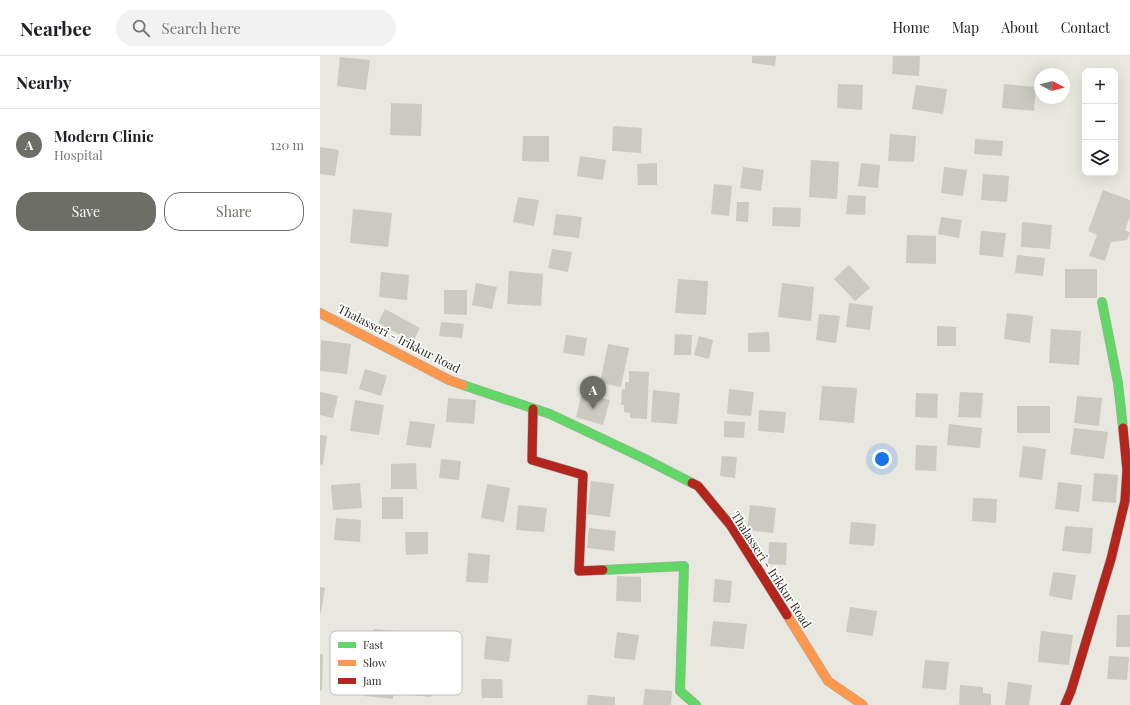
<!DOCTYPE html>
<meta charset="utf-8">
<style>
body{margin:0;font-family:"Playfair Display",serif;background:#f2f2f2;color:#202124}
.controls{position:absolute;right:12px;top:12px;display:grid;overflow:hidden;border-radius:8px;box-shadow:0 4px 16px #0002}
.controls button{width:36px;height:36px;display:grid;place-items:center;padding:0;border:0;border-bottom:1px solid #e0e0e0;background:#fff;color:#202124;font:20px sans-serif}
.compass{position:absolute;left:714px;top:12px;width:36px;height:36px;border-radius:50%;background:#fff;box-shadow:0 4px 16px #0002;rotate:97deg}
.you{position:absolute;left:562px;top:403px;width:14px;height:14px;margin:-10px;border:3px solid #fff;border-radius:50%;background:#1a73e8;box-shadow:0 0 0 6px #1a73e833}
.badge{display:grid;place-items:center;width:26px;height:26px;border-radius:50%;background:#6e6e68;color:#fff;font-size:13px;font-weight:700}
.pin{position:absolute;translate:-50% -33px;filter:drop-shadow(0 1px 2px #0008)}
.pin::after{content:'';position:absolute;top:21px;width:14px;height:12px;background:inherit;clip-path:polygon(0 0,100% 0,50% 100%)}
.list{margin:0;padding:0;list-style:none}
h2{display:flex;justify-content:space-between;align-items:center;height:52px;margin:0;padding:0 16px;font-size:17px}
h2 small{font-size:13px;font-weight:400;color:#757577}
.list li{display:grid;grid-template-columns:26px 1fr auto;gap:12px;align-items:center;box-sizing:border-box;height:72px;padding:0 16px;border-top:1px solid #e0e0e0}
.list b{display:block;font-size:15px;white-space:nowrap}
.list p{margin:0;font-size:13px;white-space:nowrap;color:#757577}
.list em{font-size:13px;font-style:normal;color:#757577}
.actions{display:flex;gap:8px;padding:12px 16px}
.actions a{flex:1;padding:9px 0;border:1px solid #6e6e68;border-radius:16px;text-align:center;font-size:14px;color:#6e6e68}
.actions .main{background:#6e6e68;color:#fff}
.icon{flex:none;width:22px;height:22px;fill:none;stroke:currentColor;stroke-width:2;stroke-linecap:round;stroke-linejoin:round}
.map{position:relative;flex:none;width:810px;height:649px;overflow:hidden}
header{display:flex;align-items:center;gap:24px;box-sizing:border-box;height:56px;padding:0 20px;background:#fff;border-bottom:1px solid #e0e0e0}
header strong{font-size:19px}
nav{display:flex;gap:22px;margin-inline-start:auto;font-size:14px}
.search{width:280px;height:36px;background:#f2f2f2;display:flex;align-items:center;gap:10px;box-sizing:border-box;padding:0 14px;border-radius:22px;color:#757577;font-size:15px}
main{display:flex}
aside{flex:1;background:#fff}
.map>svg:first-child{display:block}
</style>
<header>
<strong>Nearbee</strong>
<div class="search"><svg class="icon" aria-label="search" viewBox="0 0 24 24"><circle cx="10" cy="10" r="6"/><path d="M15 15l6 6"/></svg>Search here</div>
<nav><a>Home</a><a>Map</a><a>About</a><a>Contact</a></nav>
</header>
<main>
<aside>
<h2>Nearby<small></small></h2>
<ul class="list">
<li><span class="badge">A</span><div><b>Modern Clinic</b><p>Hospital</p></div><em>120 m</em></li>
</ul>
<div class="actions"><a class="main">Save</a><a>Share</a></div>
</aside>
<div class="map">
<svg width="810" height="649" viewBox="0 0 810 649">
<rect width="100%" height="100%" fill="#e8e8e0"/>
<g fill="#cacac0">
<path d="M432,0h24l-1,10 -23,-3z"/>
<path d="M573,0h27l-1,20 -27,-2z"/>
<path d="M20,1l30,3 -4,30 -29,-4z"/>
<path d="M518,28l25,1 -1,25 -25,-2z"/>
<path d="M684,28l32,3 -2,24 -32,-3z"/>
<path d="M596,29l31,4 -4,25 -31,-5z"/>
<path d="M71,47l31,1 -1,32 -31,-1z"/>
<path d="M293,70l29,2 -1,25 -29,-2z"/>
<path d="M570,78l26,2 -2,26 -26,-1z"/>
<path d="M203,80h26v26l-27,-1z"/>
<path d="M655,83l28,2 -1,15 -28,-2z"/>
<path d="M0,91l19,3 -4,26 -15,-2z"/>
<path d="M260,100l26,4 -3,20 -26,-4z"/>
<path d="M491,104l28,2 -2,37 -28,-2z"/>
<path d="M337,107v22h-19l-1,-21z"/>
<path d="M541,107l19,2 -2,23 -20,-2z"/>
<path d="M423,111l21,3 -3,21 -21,-3z"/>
<path d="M624,111l23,3 -4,26 -22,-3z"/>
<path d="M663,118l26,2 -2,26 -26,-2z"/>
<path d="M394,128l18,2 -3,30 -18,-2z"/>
<path d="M783,134l27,10v16l-5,14 5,3 -3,7 -16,2 -6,19 -16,-5 8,-21 -9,-4z"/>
<path d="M528,139l18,1 -1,19 -19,-1z"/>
<path d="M198,141l21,3 -5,26 -21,-4z"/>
<path d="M417,146h12l-1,20 -12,-1z"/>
<path d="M453,151l28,1 -1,19 -28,-1z"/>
<path d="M33,153l39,4 -4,34 -38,-4z"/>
<path d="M236,158l26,3 -3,21 -26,-3z"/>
<path d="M621,161l21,3 -3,18 -21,-4z"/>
<path d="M702,166l30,3 -2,24 -29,-2z"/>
<path d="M661,175l25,2 -3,24 -24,-2z"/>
<path d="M587,179l29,1v28l-30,-1z"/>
<path d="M232,193l20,3 -4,20 -20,-4z"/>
<path d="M697,199l28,3 -2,18 -28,-3z"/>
<path d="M529,209l21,23 -15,13 -21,-22z"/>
<rect x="745" y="213" width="32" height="29"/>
<path d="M189,215l34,3 -2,32 -34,-2z"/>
<path d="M61,216l28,3 -2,25 -28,-3z"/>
<path d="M358,223l30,2 -2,34 -31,-2z"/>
<path d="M156,227l21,4 -5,22 -20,-4z"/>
<path d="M462,227l32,4 -3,34 -33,-4z"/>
<path d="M124,234h23v25l-23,-1z"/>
<path d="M529,247l24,3 -3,24 -24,-3z"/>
<path d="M65,253l35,19 -7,14 -35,-19z"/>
<path d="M687,257l26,3 -3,27 -26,-4z"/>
<path d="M499,258l21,2 -4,27 -20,-3z"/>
<path d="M121,266l23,2 -2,14 -23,-2z"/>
<path d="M617,270l19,1v19h-19z"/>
<path d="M731,273l30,2 -2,34 -30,-2z"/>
<path d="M449,276l1,20h-22v-19z"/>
<path d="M355,278l17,1 -1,20h-17z"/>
<path d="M246,279l21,3 -3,18 -21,-3z"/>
<path d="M379,280l14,4 -4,19 -15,-4z"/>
<path d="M1,284l30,4 -4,30 -27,-3z"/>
<path d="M288,288l21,4 -8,39 -21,-4z"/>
<path d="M45,313l22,7 -6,20 -22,-7z"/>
<path d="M309,315l20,1 -2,47 -17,-1v-5l-6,-1v-7h-3l1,-16 3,1v-8h4z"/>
<path d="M502,330l35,2 -3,35 -35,-3z"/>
<path d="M409,333l25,3 -3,24 -24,-2z"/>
<path d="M333,334l27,3 -3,31 -26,-2z"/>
<path d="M0,336l18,4 -5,22 -13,-3z"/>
<path d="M640,336l23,1 -2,25 -23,-1z"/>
<path d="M262,337l28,7 -7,25 -27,-8z"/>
<path d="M596,337l22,1 -1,24 -22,-1z"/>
<path d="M757,340l25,2 -3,28 -25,-3z"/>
<path d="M128,342l28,2 -2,24 -28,-2z"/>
<path d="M35,344l29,5 -5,30 -29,-4z"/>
<rect x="697" y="350" width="33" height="27"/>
<path d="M439,354l27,2 -2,21 -26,-2z"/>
<path d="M90,365l25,3 -4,24 -25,-3z"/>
<path d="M404,365l21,1 -1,16 -20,-1z"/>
<path d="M629,368l33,4 -2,20 -33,-3z"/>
<path d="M754,372l34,4 -4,27 -34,-5z"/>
<path d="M0,379l7,1 -4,29 -3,-1z"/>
<path d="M596,389l21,1 -1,25 -21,-1z"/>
<path d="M703,390l23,3 -4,31 -23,-3z"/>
<path d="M402,400l15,1 -2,21 -15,-2z"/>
<path d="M121,403l20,2 -2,19 -20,-2z"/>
<path d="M96,407l1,26h-26v-25z"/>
<path d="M774,417l24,2 -2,28 -24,-2z"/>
<path d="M271,425l23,3 -4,33 -23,-3z"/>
<path d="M738,426l24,3 -3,27 -24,-3z"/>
<path d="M40,427l2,25 -29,2 -2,-25z"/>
<path d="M167,428l23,4 -6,34 -23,-4z"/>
<rect x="62" y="441" width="21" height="22"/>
<path d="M653,442l24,1 -1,24 -24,-2z"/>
<path d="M198,449l29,3 -3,24 -28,-2z"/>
<path d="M430,449l26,3 -3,25 -26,-3z"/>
<path d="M16,462l25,2 -1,22 -26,-2z"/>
<path d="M531,466l25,2 -2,22 -25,-2z"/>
<path d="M745,470l28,2 -2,26 -29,-3z"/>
<path d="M269,472l27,3 -2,20 -27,-3z"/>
<path d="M85,476h23v22l-22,1z"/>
<path d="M449,486l18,1 -1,22 -18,-1z"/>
<path d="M148,497l22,2 -2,28 -22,-1z"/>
<path d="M733,516l23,3 -4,25 -23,-4z"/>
<path d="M297,520l24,1v25l-25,-1z"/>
<path d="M395,523l17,2 -2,22 -17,-1z"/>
<path d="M0,531l5,1 -4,25h-1z"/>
<path d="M530,551l27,4 -4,25 -27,-4z"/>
<path d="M797,559h13v32h-14z"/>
<path d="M393,565l34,3 -3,25 -34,-3z"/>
<path d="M54,573l38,3 -2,25 -38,-2z"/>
<path d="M721,575l32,4 -4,30 -31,-3z"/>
<path d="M297,576l22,3 -4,25 -21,-2z"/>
<path d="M166,580l26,3 -3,23 -25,-3z"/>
<path d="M0,598h3l-1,37 -2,-1z"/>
<path d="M789,600l20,1 -2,23 -20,-1z"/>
<path d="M605,604l24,2 -3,28 -24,-2z"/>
<path d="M46,614l30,3 -3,26 -29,-3z"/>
<path d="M84,620l28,2 -1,19 -28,-3z"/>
<path d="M161,623h21l1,19h-21z"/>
<path d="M688,626l24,3 -3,20h-24z"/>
<path d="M640,629l23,2v6l8,1v11h-32z"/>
<path d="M325,633l27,2 -1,14h-28z"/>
<path d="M268,639l27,2v8h-28z"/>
</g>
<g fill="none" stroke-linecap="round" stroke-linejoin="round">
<g stroke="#abaaa5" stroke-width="10">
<g id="fast">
<path d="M782,246l16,81 5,45"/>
<path d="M143,329l87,29 93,44 49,25"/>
<path d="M283,514l81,-4 -4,125 16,14"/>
</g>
</g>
<g stroke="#abaaa5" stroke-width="10">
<g id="slow">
<path d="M0,257l129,67 14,5"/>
<path d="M467,559l41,66 35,24"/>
</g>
</g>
<g stroke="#abaaa5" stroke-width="10">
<g id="jam">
<path d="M213,353l-1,51 51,15 -4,96 24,-1"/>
<path d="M372,427l6,3 33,40 56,89"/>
<path d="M745,649l6,-14 40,-132 14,-58 2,-31 -4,-42"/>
</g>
</g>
<use href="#fast" stroke="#63d668" stroke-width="9"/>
<use href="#slow" stroke="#ff974d" stroke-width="9"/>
<use href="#jam" stroke="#b3261e" stroke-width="9"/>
</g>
<g text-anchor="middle" stroke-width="3.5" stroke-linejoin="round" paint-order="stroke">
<g font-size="12" fill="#2d2d28" stroke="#fff">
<text transform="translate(79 283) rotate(27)" y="4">Thalasseri - Irikkur Road</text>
<text transform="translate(451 514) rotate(57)" y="4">Thalasseri - Irikkur Road</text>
</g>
</g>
<rect x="10" y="575" width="132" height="64" rx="6" fill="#fff" stroke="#c0c0be" stroke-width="1"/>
<rect x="18" y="586" width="18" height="6" fill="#63d668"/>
<rect x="18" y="604" width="18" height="6" fill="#ff974d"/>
<rect x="18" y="622" width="18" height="6" fill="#b3261e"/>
<g font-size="11" fill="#2d2d28">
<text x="43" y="593">Fast</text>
<text x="43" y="611">Slow</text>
<text x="43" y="629">Jam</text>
</g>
</svg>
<div class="controls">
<button>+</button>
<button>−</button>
<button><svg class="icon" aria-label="layers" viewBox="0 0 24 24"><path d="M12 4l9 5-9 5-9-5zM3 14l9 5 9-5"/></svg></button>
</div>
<svg class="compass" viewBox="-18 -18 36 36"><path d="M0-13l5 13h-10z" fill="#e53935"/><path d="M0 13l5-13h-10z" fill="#757577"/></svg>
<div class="you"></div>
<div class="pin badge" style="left:273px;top:353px">A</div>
</div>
</main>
